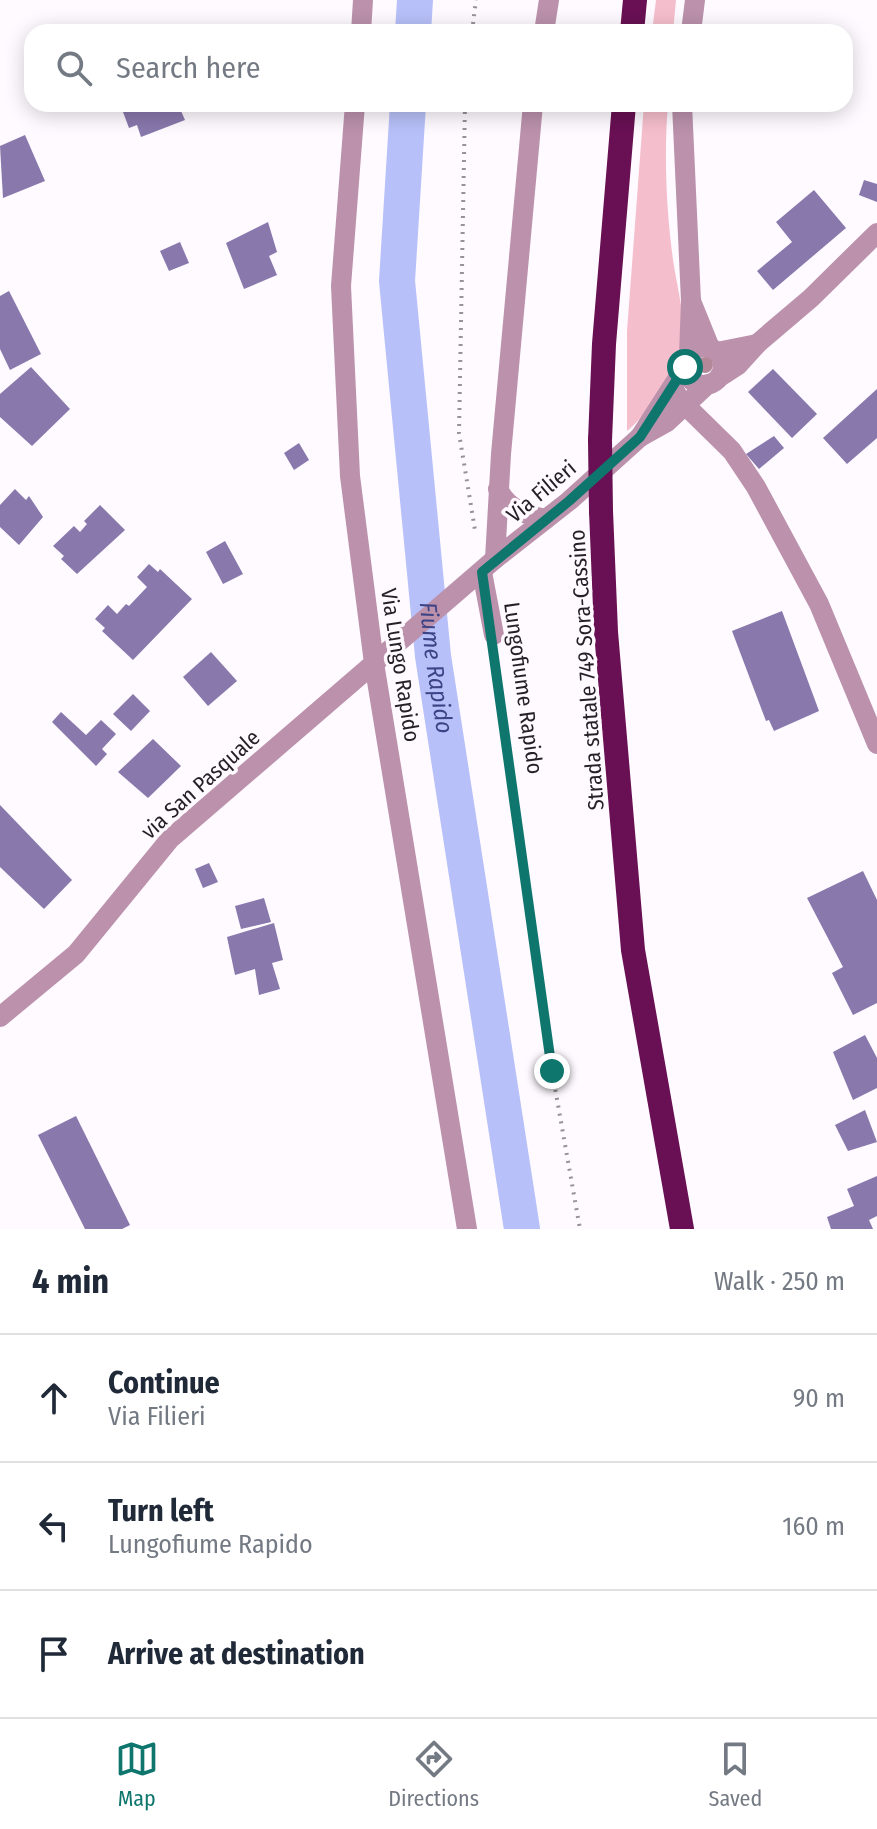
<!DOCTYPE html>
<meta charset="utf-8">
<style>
body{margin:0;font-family:"Fira Sans Condensed",sans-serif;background:#f2f2f3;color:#1f2937}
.stop{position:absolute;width:24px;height:24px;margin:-18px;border:6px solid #0f766e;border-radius:50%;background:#fff}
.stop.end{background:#0f766e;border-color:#fff;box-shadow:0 2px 8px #0008}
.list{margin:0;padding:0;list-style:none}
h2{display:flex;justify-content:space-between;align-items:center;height:104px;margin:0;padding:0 32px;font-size:34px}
h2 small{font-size:26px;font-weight:400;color:#747a83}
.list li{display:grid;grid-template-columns:52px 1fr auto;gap:24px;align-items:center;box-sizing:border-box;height:128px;padding:0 32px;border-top:2px solid #e0e1e3}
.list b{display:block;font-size:30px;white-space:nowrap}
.list p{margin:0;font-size:26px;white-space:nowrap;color:#747a83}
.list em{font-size:26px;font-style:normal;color:#747a83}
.icon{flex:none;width:44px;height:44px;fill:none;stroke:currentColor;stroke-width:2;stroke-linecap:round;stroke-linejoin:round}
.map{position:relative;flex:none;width:877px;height:1229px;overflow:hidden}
.search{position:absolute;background:#fff;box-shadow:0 4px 20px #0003;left:24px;right:24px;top:24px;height:88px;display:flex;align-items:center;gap:20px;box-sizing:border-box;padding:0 28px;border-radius:24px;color:#747a83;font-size:30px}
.sheet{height:488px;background:#fff}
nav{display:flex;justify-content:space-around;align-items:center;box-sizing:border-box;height:112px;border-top:2px solid #e0e1e3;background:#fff;font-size:22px;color:#747a83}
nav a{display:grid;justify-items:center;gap:4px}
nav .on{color:#0f766e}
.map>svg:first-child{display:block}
</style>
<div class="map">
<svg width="877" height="1229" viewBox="0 0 877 1229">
<rect width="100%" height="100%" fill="#fefaff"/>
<g fill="#f5becc">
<path d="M656,0h20l-3,32h-21z"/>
<path d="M644,104h24c-4,48 -2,100 4,148 3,28 16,72 11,98 -5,23 -38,67 -56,81v-100z"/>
</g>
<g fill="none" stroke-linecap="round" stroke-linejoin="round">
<g stroke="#b7c0f8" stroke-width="36">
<path d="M413,32l2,-32"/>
<path id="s1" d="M408,104l-11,177 36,375 89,573"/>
</g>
</g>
<g fill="#8878ac">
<path d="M120,104h58l7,16 -44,17 -4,-12 -8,3z"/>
<path d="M25,135l20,46 -42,17 -3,-52z"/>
<path d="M864,180l13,4v18l-18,-7z"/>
<path d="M814,190l32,38 -73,62 -16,-19 35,-29 -16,-20z"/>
<path d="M268,222l9,30 -8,4 8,19 -33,14 -18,-46z"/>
<path d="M180,242l9,21 -20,8 -9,-20z"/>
<path d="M9,291l32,63 -31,16 -10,-21v-53z"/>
<path d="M31,367l39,42 -38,37 -32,-29v-23z"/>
<path d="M773,369l44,45 -25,24 -44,-46z"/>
<path d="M877,389v49l-30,26 -24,-26z"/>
<path d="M774,436l10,12 -25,21 -13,-15z"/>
<path d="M299,443l10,17 -15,10 -10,-17z"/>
<path d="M15,489l11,11 3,-4 14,21 -24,28 -19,-18v-22z"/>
<path d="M100,505l25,25 -48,44 -16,-15 3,-3 -11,-10 21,-20 6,6 7,-8 -3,-3z"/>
<path d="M225,541l18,33 -20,10 -17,-32z"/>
<path d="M149,564l9,8 2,-3 32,30 -59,61 -31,-29 3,-3 -10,-9 13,-14 9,9 9,-10 3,2 18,-19 -10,-10z"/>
<path d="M782,611l37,100 -45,20 -5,-11 -3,1 -34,-90z"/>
<path d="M211,652l26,29 -29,25 -25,-29z"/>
<path d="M133,694l17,17 -19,20 -18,-17z"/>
<path d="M61,712l25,23 15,-15 15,14 -14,15 5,5 -11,12 -44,-44z"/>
<path d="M153,739l28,27 -33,32 -30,-26z"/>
<path d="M0,805l72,75 -28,29 -44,-42z"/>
<path d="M209,863l9,19 -15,6 -8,-19z"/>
<path d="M863,871l14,29v103l-24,12 -21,-42 11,-6 -36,-69z"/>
<path d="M264,898l7,24 -30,7 -6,-23z"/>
<path d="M274,923l9,37 -11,3 8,26 -21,6 -4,-26 -20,6 -8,-38z"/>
<path d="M865,1035l12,23v30l-24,12 -20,-48z"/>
<path d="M865,1110l12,32 -29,9 -13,-26z"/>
<path d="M76,1116l54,109 -8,4h-37l-47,-94z"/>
<path d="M877,1176v40l-8,4 4,9h-42l-4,-12 27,-11 -7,-17z"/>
</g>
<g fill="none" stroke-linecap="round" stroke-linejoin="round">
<g stroke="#979198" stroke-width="4" stroke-dasharray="2 6" stroke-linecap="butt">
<path d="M472,32l4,-32"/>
<path d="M465,104l-6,329 16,97"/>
<path d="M496,654l56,417 28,158"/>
</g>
<g stroke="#bb91ac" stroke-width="20">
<path d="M361,32l2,-32"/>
<path d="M544,32l5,-32"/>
<path d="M691,32l4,-32"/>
<path d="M355,104l-14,182 9,190 24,187 93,566"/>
<path d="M682,104l9,197"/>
<path d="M757,344l54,-46 66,-65"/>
<circle cx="704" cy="366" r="19"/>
<path d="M717,352l40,-8 -19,21 -17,11"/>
<path d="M689,355l2,-54 19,47"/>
<path d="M685,367l-45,70 27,-15 41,-38"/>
<path d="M673,388l7,12 52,51 24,36 63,117 58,140"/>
<path d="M498,489c10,20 27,26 48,30"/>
<path d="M495,559l6,-105 32,-350"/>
<path d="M482,572l12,63"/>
<path d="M0,1017l76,-63 94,-115 325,-280 74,-58 71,-64"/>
</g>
<g stroke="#681053" stroke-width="24">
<path d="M632,32l3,-32"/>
<path d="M600,440l4,-96 20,-240"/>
<path d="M601,511l5,121 27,318 49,279"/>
</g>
<path stroke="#681053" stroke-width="24" d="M600,440l1,71"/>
</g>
<circle fill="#b38899" cx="705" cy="365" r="8"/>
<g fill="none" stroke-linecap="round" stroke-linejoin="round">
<path stroke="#0f766e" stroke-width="10" d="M552,1071l-70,-499 87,-71 71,-64 45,-70"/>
</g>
<g text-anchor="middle" stroke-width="7" stroke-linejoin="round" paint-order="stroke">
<g font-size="22" fill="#261f28" stroke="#fefaff">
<text transform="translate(541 491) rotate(-40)" y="8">Via Filieri</text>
<text transform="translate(401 665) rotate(81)" y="8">Via Lungo Rapido</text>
<text transform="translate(586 670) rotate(-94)" y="8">Strada statale 749 Sora-Cassino</text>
<text transform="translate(524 688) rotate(82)" y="8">Lungofiume Rapido</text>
<text transform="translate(200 784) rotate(-42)" y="8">via San Pasquale</text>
</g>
<g font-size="24" font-style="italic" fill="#3d4385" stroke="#fefaff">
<text dy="8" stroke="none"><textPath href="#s1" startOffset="566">Fiume Rapido</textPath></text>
</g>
</g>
</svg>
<div class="stop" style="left:685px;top:367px"></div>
<div class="stop end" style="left:552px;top:1071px"></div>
<div class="search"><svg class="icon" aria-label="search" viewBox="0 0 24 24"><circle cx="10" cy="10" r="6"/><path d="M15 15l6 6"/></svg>Search here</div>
</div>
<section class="sheet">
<h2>4 min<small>Walk · 250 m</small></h2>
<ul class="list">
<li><svg class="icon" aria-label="ahead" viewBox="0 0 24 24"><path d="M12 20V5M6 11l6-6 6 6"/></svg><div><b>Continue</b><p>Via Filieri</p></div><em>90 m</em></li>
<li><svg class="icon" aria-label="left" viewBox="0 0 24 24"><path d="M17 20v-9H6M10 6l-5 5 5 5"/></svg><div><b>Turn left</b><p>Lungofiume Rapido</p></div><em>160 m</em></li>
<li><svg class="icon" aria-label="arrive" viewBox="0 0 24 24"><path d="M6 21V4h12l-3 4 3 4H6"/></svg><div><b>Arrive at destination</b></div></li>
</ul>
</section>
<nav>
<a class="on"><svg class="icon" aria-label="map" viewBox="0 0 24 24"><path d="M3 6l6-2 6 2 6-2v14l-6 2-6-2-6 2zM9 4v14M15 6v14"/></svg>Map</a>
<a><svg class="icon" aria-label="directions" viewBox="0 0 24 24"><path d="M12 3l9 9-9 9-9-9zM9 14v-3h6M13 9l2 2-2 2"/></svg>Directions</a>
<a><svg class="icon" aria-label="saved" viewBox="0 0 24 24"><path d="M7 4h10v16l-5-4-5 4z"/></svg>Saved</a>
</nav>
